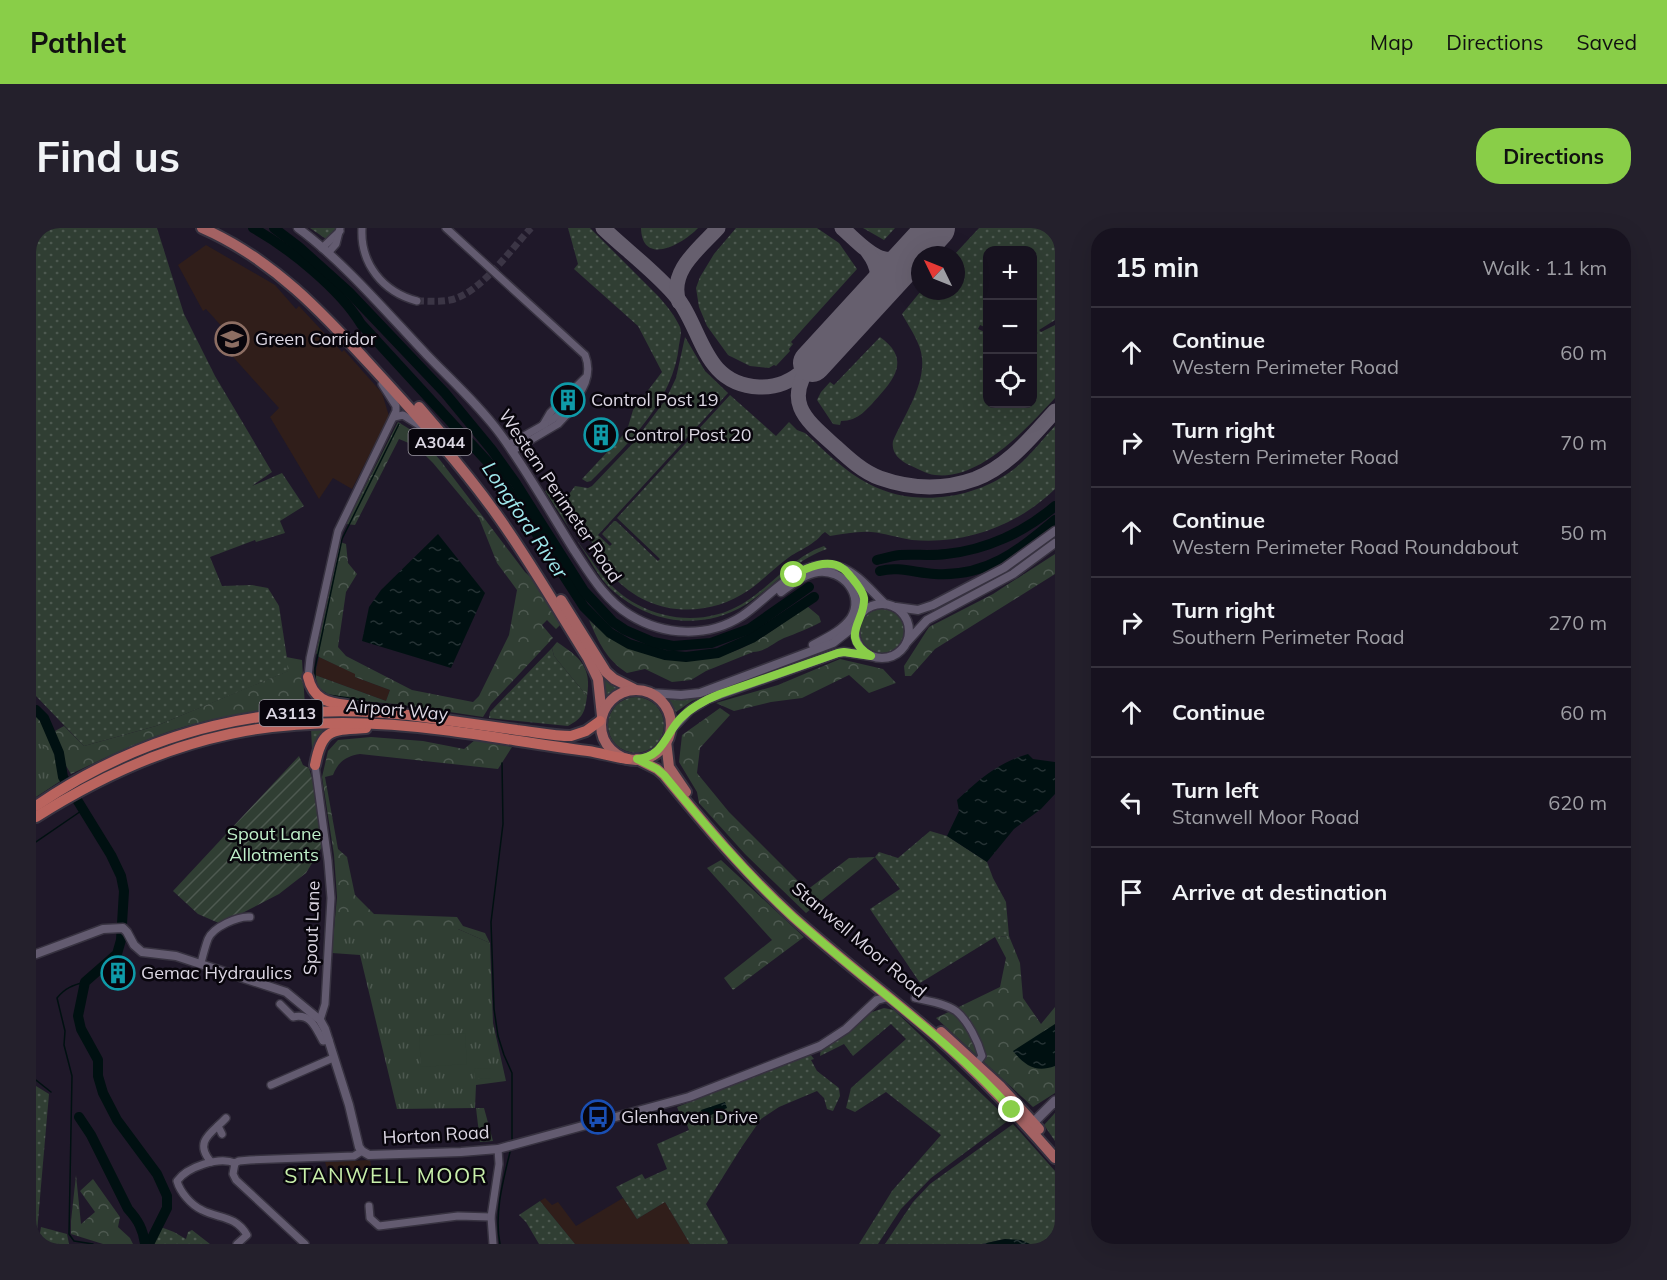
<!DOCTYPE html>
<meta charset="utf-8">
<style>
body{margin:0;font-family:Mulish,sans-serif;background:#24202c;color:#f1f3f6}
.controls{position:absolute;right:18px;top:18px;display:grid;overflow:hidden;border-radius:12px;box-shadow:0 6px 24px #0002}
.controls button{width:54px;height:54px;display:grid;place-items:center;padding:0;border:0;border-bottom:2px solid #36323d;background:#17121f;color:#f1f3f6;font:30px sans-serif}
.compass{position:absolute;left:875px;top:18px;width:54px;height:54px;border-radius:50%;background:#17121f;box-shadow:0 6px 24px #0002;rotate:313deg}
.stop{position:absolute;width:18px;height:18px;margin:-14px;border:4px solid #89ce48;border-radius:50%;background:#fff}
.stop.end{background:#89ce48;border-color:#fff;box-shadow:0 2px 6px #0008}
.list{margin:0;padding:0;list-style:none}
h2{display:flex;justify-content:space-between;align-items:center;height:78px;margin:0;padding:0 24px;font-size:26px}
h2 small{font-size:20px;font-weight:400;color:#9e9ea4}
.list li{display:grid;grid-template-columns:39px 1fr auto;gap:18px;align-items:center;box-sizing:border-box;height:90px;padding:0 24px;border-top:2px solid #36323d}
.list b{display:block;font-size:22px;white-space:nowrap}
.list p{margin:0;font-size:20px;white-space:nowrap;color:#9e9ea4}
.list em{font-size:20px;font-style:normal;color:#9e9ea4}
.icon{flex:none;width:33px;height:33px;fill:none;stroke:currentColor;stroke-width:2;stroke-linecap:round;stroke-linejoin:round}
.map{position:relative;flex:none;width:1019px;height:1016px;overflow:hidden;border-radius:24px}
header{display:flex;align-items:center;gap:36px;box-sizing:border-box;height:84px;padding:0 30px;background:#89ce48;color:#111}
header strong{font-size:28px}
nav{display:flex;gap:33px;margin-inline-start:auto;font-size:21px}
.intro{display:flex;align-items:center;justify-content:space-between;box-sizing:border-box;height:144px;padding:0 36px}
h1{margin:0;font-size:42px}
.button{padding:15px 27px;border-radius:24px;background:#89ce48;color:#111;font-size:21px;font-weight:700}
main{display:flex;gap:36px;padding:0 36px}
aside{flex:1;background:#17121f;border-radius:24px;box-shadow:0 6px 24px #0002}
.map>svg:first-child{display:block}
</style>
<header>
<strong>Pathlet</strong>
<nav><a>Map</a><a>Directions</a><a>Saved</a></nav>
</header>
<div class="intro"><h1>Find us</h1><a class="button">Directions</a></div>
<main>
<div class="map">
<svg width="1019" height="1016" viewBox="0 0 1019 1016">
<defs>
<pattern id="grass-dots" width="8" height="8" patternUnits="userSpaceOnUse" patternTransform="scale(1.5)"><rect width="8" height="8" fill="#303e33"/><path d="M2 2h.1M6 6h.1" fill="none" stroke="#4d5950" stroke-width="1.8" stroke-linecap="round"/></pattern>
<pattern id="forest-crowns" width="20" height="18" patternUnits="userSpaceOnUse" patternTransform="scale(1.5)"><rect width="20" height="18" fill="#303e33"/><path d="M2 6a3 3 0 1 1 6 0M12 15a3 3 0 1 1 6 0" fill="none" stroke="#4d5950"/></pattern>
<pattern id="park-tufts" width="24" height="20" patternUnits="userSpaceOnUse" patternTransform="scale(1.5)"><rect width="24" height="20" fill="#303e33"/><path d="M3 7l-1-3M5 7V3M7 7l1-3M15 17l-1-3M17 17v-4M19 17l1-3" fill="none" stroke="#4d5950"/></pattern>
<pattern id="garden-furrows" width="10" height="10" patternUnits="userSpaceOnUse" patternTransform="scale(1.5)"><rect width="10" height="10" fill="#303e33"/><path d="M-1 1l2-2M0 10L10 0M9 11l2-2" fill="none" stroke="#4d5950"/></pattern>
<pattern id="water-ripples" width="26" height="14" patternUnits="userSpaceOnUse" patternTransform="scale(1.5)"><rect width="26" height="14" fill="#001011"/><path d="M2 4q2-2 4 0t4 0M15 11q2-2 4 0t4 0" fill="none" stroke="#253234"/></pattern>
</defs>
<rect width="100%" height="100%" fill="#1f1829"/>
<g fill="#301e1a">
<path d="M170,17l69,40 21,24 3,-3 43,46 2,-2 38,43 7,23 -37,73 -19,-11 -14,21 -49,-82 9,-9 -62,-69 8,-9 -19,-21 -3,2 -25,-46z"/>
<path d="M283,429l37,17 -1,3 35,13 -4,11 -71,-26z"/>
<path d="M334,932l4,19 -42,5 -7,-22z"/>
<path d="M509,970l7,7 6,-3 18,24 47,-28 14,21 28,-17 25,42h-115l-35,-43z"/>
</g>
<g fill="url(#grass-dots)" fill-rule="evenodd">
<path d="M0,0h121l27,86 31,62 57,96 -20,14 30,-13 22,33 -24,15 5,12 -29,9 -1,-2 -45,17 12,29 30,-1 16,3 11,18 10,65 -133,55 -72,20 -48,-50z"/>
<path d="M274,0h26l-10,11z"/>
<path d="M532,0h22l69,69c8,9 16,19 21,30 2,5 0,12 -1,18 -5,55 -51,99 -88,136l-4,1 -5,-3 40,-43 6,-9 5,-17 29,-38 -24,-46 -64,-57 4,-5z"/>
<path d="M605,0h57c-15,16 -56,39 -57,0z"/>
<path d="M700,0h81l22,15 18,26 -66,73 2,2 -4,5 1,2 -14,15 -2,-1 -5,3 -19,-2 -22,-11 -21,-29 -8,-19 -3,-19 4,-11 14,-23z"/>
<path d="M827,0h32l-11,12z"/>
<path d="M943,0h76v92l-16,10 2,2 14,-7v73c-28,30 -75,83 -120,77 -9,-1 -18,-7 -26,-10 -10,-5 -18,-12 -16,-24 11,-26 35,-59 28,-89 -3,-13 -13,-27 -19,-38l19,-23h35v-36h-2zM951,22h45l1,81 5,2 -5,2 -1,69h-45v-71l-9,-4 2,-4 7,3z"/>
<path d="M649,109l20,34 23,22 -130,142 12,11 2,-2 -10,-10 12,-13h2l42,40 2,-2 -43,-41 113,-123 46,41 13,-14 8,8 8,3c20,18 40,39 64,51 43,23 102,16 141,-12 17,-12 31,-31 45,-46v63c-38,37 -91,56 -143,51 -14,-2 -27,-7 -41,-8 -13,-1 -27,2 -41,4l-5,-4c-5,3 -5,6 -10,9 -8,7 -19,11 -27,17 -14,10 -26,23 -39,32 -44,30 -101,26 -137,-15 -6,-7 -15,-17 -18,-26 -1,-3 -1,-6 -3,-8h-2l-18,-27 -4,-17 8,-11 13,2 4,-2 42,-44 32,-43 10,-21z"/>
<path d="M844,109c28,20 18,38 -1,59 -12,13 -20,25 -38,25l-1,4 -7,-1 -16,-24 4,-8 9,-10 4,3z"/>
<path d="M523,255c0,7 -1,15 1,23 5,22 25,44 37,62 31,47 96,65 145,36 29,-17 50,-47 82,-58l3,3c-33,11 -53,38 -82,56 -45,27 -97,18 -134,-16 -10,-9 -17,-22 -24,-33 -14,-22 -28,-43 -42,-65z"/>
<circle cx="846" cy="403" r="22"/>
<path d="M516,420l2,8 33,40c-2,16 -4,22 -19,30l-79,-8 1,-6z"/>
<path d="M559,432l23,27 -13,13z"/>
<path d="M708,451l1,3 -53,19 -16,11 -8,-15z"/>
<circle cx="600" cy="497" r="28"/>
<path d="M299,496l-22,36h-2l1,-10 -1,-23z"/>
<path d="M894,603l17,5 40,26 6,16 13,24 3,34 -14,1 -75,46 -50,-74 30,-20 -25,-32 4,-5 19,6z"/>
<path d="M848,780l10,2 115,110 -78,58 -30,31 -23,35h-19l33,-53 49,-56 -55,-43 -31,20 -9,-4 5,-20 55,-49 -15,-15 -38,32 -9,-12 -24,12 1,-8 35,-22 13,-13z"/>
<path d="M774,826l4,5 -3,1 6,11 22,17 1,8 -7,15 -6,-2 -3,-11 -7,-7 -38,16 -18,12 -20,29 -35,56 22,38 -1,2h-37l-25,-42 -28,17 -21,-32 26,-13 3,5 22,-10 -10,-25 32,-14 -7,-19 -3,1 -2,-5z"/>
<path d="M0,858l13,8 -12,138h-1z"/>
<path d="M1019,885v28l-11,-16z"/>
<path d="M977,896l42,47v73h-25l-25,-5 -23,5h-97l28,-42 17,-18z"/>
<path d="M504,973l35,43h-36l-13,-22 -7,-7z"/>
<path d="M122,998l16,6 12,7 2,-7 4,-2 18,14h-56z"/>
<path d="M5,999l26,7 2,10h-33v-4l3,-1z"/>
</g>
<g fill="url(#forest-crowns)">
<path d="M362,194l18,11 24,27 85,112 11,10 25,42 -5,5 -9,-9 -5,5 11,13 -62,66 -8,13 -87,-13 -58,-5 -18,-5 -5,-19 71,26 4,-11 -35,-13v-3l-36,-17 -3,-4 24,-111 6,2 2,19 9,11 -11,18 -8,55 8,9 66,34 61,12 6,-6 30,-61 8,-45 -20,-27 -18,-45 -46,-55 -17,-17 -17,-7 -44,86 -9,-1z"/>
<path d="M1019,326v20l-120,75 -24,27h-6l-1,-10 25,-39 64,-33z"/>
<path d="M771,378l12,10 2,6c-13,7 -24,11 -37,16 -11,5 -19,14 -31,14l-47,19 -15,9 -19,2 -27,-13 -18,4c-21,-14 -28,-30 -38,-53 41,39 101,51 153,28 23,-10 44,-28 65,-42z"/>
<path d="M521,414c22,15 35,24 30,54l-33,-40 -2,-8z"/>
<path d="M250,429l16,3 3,46c-40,4 -80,9 -118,20 -41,12 -78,30 -116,48l-8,-13 -8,-30 9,-5 20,20 72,-20 132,-55z"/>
<path d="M804,431l43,10 13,14 -27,10 -20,-18 -47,23 -31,4 -37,9 -18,-8 62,-18z"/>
<path d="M684,480l10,7 -30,33 -3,25 32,39 78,78 42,-32 26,-1 -69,56 -61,-59 -46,-51 -2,-11 -18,-30 3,-27z"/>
<path d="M0,487c13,8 21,49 26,65l-26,17z"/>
<path d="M335,509l52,4 41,8 11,-9 37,7 -14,22 -138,-15c-14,2 -22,8 -27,21l-8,2 13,72 9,8 8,38 19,19 83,3 6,9 22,7 5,10 -32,-14h-124l3,-32 -3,-42 -12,-78 6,-26 10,-11z"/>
<path d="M685,632l83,77 -71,53 -9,-12 48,-38 -65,-72z"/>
<path d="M973,708l11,27 3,35 18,26 14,-17v86l-22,14 -97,-89 64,-31 6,-29 -11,-21z"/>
<path d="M40,947l5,49 14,-12 -15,-21 13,-12 27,38 -2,10 12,11 3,6h-30l-32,-10v-13z"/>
</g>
<g fill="url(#park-tufts)">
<path d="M0,503l21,43 -21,14z"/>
<path d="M298,701h124l32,14 3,80 13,58 -30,4 -1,23 -78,1 -37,-154 -28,-2z"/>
<path d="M440,880h8l9,33 -13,1z"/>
</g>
<path fill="url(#garden-furrows)" d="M263,528l4,9 6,3 5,17 8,62 -16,26 -27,21 -58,30 -23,-10 -25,-23z"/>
<g fill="#303e33">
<path d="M429,805l2,31 -46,3 -2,-31z"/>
<path d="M455,840v10l-16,1 -1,-10z"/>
</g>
<g fill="url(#water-ripples)">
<path d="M402,306l47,59 -34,75 -89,-27 7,-34 12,-17z"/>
<path d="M992,526l5,5 22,3v32l-14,15 -27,20 -27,33 -40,-26 12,-25 -2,-11c23,-21 40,-37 71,-46z"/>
<path d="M1019,796v42c-19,7 -30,0 -42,-15z"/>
<path d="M689,874l2,6 -23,10 -3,-8z"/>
<path d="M969,1011l16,1 9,4h-48z"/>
</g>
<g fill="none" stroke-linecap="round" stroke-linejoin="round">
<g stroke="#001011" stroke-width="1.5">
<path d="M279,454v-14l27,-129 57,-115"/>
<path d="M283,461l9,6 35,5"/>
<path d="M466,535l1,61 -12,98 3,87 4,27 6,19 8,18v66"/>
<path d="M0,614l48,-33"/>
<path d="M49,754c-12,3 -20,6 -28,16l8,33 -1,14 8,31 -3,158 5,7 19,3"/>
<path d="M0,852l15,12"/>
<path d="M464,1016c-6,-30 3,-63 10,-92"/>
</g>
<g stroke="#001011" stroke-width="10">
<path d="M217,0c36,20 87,61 108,96l135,147 88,136 26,26 19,11 36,11 21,2 32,-4 34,-15 62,-41"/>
<path d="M238,0l25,19 50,45 96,101 47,57 23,32 69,109 29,31 12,8 28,12 20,4 38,-3 38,-14 60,-42"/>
<path d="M841,332c8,-2 15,-4 23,-5 15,-1 31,1 46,-1 40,-4 79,-22 109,-48"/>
<path d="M844,343c17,-5 37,2 55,3 52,3 83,-23 120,-54"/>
<path d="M0,482l8,8 15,35 4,24 48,78 10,21 3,15 -3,49 -4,14 -32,28 -7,34 3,13 17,31v16l5,17 14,27 40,54 10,22v12l-18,36"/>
<path d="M43,889l12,18 37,74c10,11 15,20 17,35"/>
</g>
<g stroke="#665f6e" stroke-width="15">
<path d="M567,0c23,22 50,42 71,66 29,33 27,90 85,93 18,1 33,-6 46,-18"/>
<path d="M806,0c24,21 41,45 73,23"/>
<path d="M832,24c12,16 13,31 2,48"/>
<path d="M643,74c-11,-31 21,-54 39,-74"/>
<path d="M776,135c-30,39 -6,57 23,83 13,12 28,26 45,32 31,11 64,12 95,1 34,-13 56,-42 80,-68"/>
</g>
<path stroke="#665f6e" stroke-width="38" d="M776,135l124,-135"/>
<path stroke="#3b3545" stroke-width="7" stroke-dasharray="7 3.5" stroke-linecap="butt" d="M381,73c11,0 22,1 33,-1 30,-6 60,-50 81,-72"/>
<g stroke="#373240" stroke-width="10">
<g id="minor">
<path d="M326,0c-2,36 21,64 55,73"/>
<path d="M410,0l139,127c12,30 -18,57 -42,70"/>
<path d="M286,20l18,-17"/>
<path d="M292,25l8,-9 4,-16"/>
<path d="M358,189l9,-2 19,12"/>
<path d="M507,197l7,-12 35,-35"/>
<path d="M472,217l37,-21"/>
<path d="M476,223l46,-27 13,-14"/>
<path d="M272,449l2,-19 28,-127 58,-120v-5l-14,-22"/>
<path d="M279,537l13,96 3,37 -6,106 -5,16"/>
<path d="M165,735c2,-8 4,-16 7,-24 5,-12 30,-23 42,-22"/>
<path d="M879,770c13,3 30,5 41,13 12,10 22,30 26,45l-5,7"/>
<path d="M244,776l13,13c18,-4 22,10 30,24l6,-1"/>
<path d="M235,857l62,-27"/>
<path d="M182,898l4,8"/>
<path d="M175,934c-18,-21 1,-29 15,-44"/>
<path d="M199,935c-16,-7 -48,4 -58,18 3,11 14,24 25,29 17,9 33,5 45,25l-10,9"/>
<path d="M199,935l4,-2 11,-1 104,-4 8,-5"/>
<path d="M199,935l-2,11 3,6 69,64"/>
<path d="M333,978l1,12 9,8 79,-10 33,1"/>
<path d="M457,1016l-2,-27 8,-53 -1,-15"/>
</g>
</g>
<g stroke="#373240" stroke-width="11">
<g id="tertiary">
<path d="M262,0c45,33 90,86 129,127 25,26 53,51 74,80 27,37 49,77 73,115 16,24 31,50 56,65 34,21 78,23 112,1 29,-19 58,-61 97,-49 18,5 33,25 46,37"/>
<path d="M818,352c9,11 12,21 6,35"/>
<path d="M745,364c11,-8 23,-18 37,-20 25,-3 47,23 33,46 -9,13 -25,20 -38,27"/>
<circle cx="846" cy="403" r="27"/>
<path d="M860,379l22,3 15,-5 71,-37 51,-37"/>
<path d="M871,414l20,-22 86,-46 42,-31"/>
<path d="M614,465l31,2 19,-2 133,-50 23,-18"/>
<path d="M634,503l20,-21 18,-11 130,-46 6,-1 27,4"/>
<path d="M0,726l67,-25 20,-1 4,4 7,13 8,7 34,4 110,36 34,28 5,9 24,76 10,42 3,4 7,4 92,-3 37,-3 191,-52 131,-51 26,-17 31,-29 11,-3"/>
</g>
</g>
<g stroke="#373240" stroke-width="12">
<path id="secondary" d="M993,899l26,-26"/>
</g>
<g stroke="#373240" stroke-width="14">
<g id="primary">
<path d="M166,0c71,31 121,85 172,141 43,47 86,94 123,146 33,46 61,95 91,143l10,21 4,37"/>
<path d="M383,179l23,27"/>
<path d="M525,372l45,72 8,7 20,10"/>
<circle cx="600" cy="497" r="35"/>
<path d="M630,513l3,26 17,25"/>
<path d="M601,531l20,10 7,6c41,50 81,98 129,142 47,42 96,79 144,120 42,37 81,78 118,121"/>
<path d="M905,804l60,55 38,42"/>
</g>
</g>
<g stroke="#373240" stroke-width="14">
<g id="trunk">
<path d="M272,449c5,22 19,26 39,28"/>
<path d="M279,537c7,-36 15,-35 51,-37"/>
<path d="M0,578c112,-77 238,-106 373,-91 36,5 72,10 108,15 18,2 36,6 54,6l15,-5 14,-10"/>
<path d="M0,589c134,-85 250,-108 408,-87 48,6 96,15 144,21 13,2 26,6 40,8"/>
</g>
</g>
<use href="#minor" stroke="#635b70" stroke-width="7"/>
<use href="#tertiary" stroke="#635b70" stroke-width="8"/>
<use href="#secondary" stroke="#635b70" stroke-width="9"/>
<use href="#primary" stroke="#a46263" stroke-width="10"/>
<use href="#trunk" stroke="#ba645e" stroke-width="10"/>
</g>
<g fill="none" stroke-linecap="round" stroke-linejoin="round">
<path stroke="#89ce48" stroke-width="8" d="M758,347c12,-7 34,-17 48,-7 4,2 7,7 10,10 5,6 11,13 12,20 2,23 -26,38 7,58l-27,-4 -6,1 -118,41c-15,6 -29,13 -40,25 -15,16 -17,38 -43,40l20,10 7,6c41,50 81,98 129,142 72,65 154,120 219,193"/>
</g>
<defs>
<g id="school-ring" transform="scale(1.725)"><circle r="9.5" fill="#08050c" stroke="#8d6e63" stroke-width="1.5"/><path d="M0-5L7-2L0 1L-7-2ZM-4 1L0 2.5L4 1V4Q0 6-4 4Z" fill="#8d6e63"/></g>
<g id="building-ring" transform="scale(1.725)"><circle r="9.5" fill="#08050c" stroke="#0f9aa8" stroke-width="1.5"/><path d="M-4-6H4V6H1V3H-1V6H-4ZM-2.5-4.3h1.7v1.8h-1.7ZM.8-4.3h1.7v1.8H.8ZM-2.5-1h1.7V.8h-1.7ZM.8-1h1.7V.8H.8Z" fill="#0f9aa8"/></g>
<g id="bus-ring" transform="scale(1.725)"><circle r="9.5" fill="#08050c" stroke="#1a4fb4" stroke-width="1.5"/><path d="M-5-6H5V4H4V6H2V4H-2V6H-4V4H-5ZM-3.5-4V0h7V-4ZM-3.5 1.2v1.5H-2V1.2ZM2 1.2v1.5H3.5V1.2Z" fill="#1a4fb4"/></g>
</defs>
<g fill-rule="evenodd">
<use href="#school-ring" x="196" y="111"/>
<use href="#building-ring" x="532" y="172"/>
<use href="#building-ring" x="565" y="207"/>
<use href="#building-ring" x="82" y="745"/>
<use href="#bus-ring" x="562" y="889"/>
</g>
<g text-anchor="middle" stroke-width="5" stroke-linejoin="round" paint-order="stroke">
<g fill="#08050c" stroke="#9c98a2" stroke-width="1.5">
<rect x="372.5" y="201" width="63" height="26" rx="4.5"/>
<rect x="223.5" y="472" width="63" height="26" rx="4.5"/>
</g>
<g font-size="16" font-weight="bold" fill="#dcd7e3">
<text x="404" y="220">A3044</text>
<text x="255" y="491">A3113</text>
</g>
<g font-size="18" fill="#dcd7e3" stroke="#08050c" text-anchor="start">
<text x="219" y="117">Green Corridor</text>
<text x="555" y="178">Control Post 19</text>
<text x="588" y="213">Control Post 20</text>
<text x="105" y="751">Gemac Hydraulics</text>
<text x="585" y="895">Glenhaven Drive</text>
</g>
<g font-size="18" fill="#dcd7e3" stroke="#08050c">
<text transform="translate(524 268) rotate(56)" y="6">Western Perimeter Road</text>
<text transform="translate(361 482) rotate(5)" y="6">Airport Way</text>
<text transform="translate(276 700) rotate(-88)" y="6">Spout Lane</text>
<text transform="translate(823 712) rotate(40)" y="6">Stanwell Moor Road</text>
<text transform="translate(400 907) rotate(-3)" y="6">Horton Road</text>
</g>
<g font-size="18" fill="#bfefc9" stroke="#08050c">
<text x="238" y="612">Spout Lane<tspan x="238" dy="21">Allotments</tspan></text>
</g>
<g font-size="20" font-style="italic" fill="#9fe8ec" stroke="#08050c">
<text transform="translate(489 292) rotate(56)" y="7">Longford River</text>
</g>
<g font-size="21" letter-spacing="1.5" fill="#c8efaa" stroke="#08050c">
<text x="350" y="955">STANWELL MOOR</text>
</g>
</g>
</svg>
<div class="controls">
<button>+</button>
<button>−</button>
<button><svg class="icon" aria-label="locate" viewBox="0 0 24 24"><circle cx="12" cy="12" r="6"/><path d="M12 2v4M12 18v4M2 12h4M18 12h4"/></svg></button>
</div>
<svg class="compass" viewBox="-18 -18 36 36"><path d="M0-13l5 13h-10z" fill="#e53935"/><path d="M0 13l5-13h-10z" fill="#9e9ea4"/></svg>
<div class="stop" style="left:758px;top:347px"></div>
<div class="stop end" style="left:976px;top:882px"></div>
</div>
<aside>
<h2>15 min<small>Walk · 1.1 km</small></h2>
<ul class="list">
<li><svg class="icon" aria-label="ahead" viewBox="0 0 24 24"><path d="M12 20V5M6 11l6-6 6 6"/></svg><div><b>Continue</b><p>Western Perimeter Road</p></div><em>60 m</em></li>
<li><svg class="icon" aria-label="right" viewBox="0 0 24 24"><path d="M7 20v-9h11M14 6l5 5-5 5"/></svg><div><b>Turn right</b><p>Western Perimeter Road</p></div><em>70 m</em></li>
<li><svg class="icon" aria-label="ahead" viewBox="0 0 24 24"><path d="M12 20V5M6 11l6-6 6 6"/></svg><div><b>Continue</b><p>Western Perimeter Road Roundabout</p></div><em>50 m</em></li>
<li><svg class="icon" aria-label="right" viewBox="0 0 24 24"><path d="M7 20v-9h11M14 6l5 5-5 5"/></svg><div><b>Turn right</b><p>Southern Perimeter Road</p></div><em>270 m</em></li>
<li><svg class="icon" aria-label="ahead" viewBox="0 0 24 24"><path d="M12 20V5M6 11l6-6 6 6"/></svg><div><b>Continue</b></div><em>60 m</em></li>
<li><svg class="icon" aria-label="left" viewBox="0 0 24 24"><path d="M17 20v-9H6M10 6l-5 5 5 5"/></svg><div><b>Turn left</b><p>Stanwell Moor Road</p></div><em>620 m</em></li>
<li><svg class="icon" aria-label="arrive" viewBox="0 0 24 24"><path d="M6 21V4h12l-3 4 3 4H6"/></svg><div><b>Arrive at destination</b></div></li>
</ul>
</aside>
</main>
